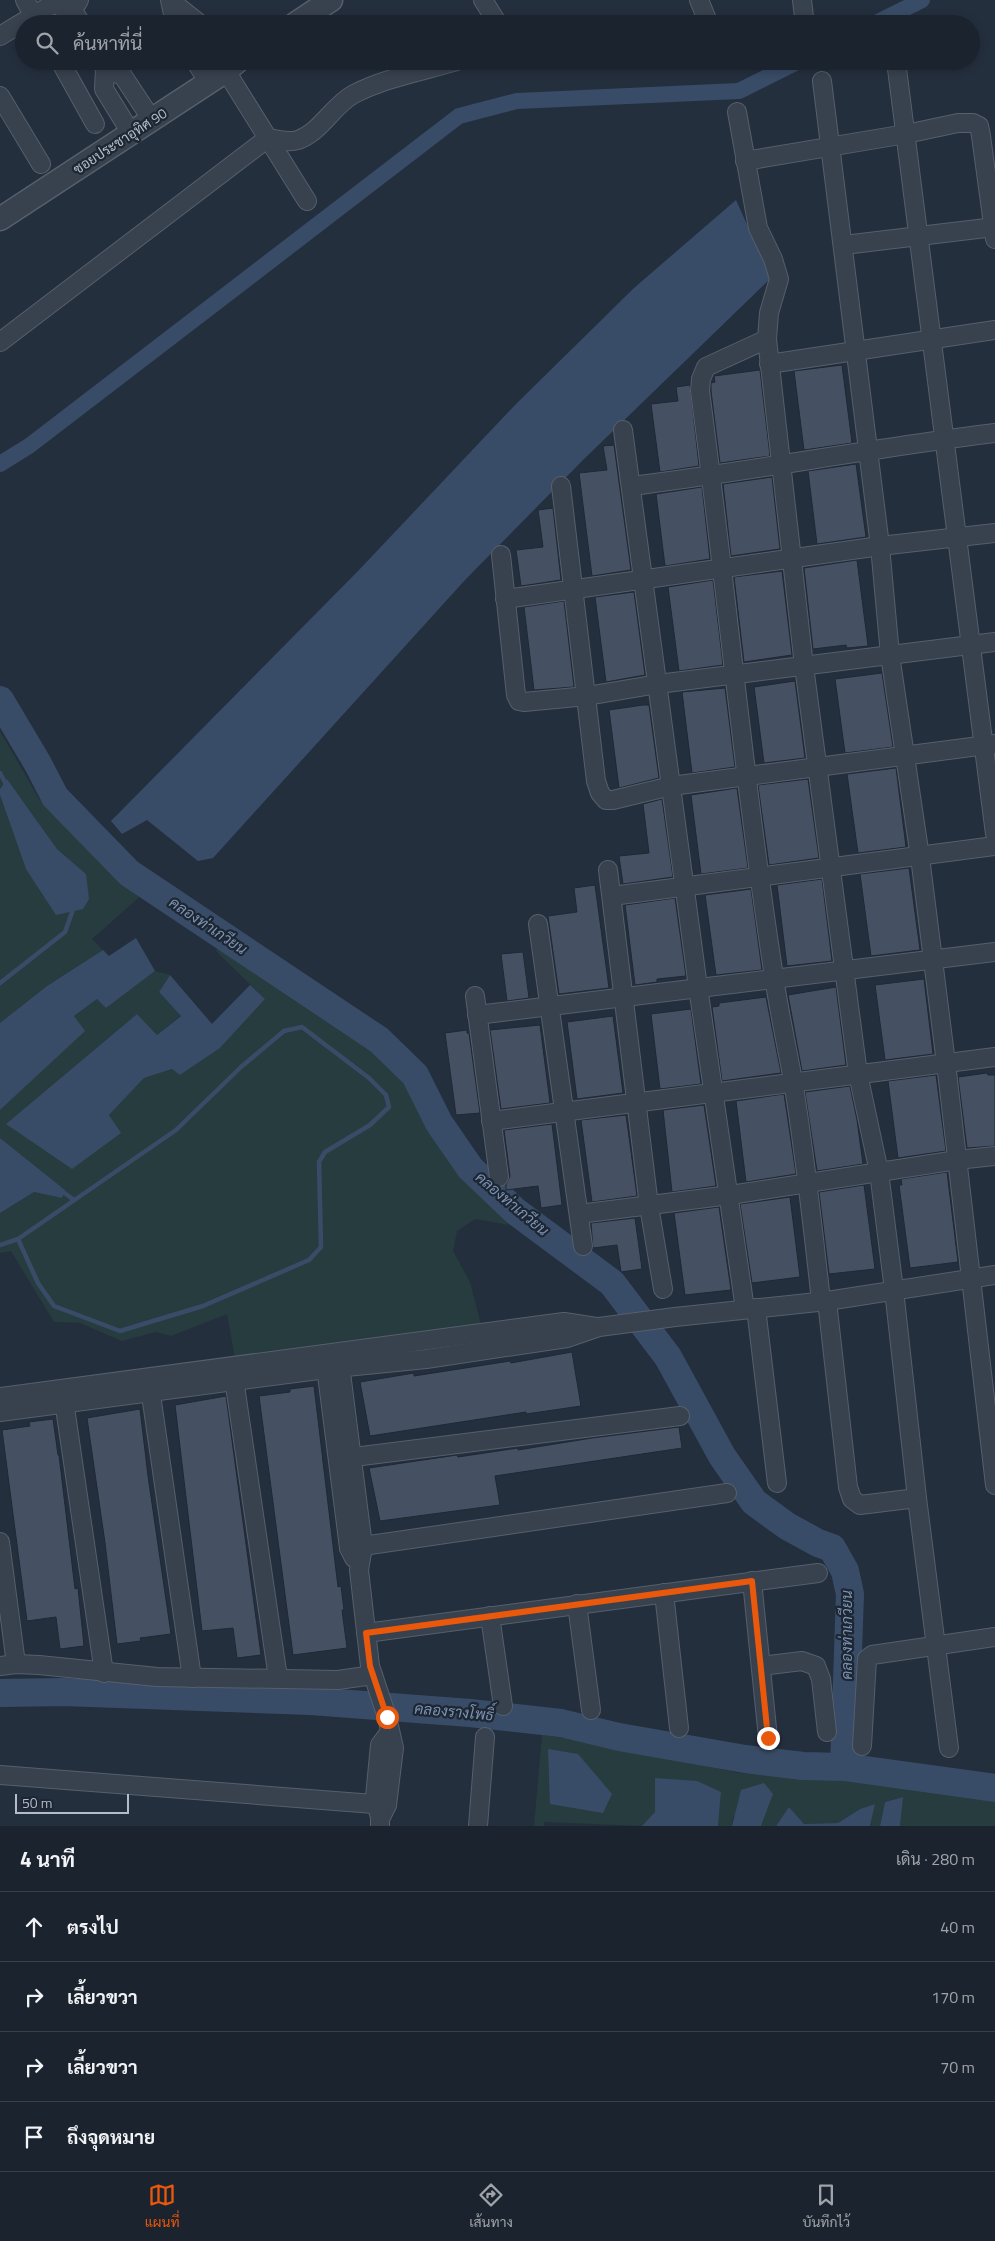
<!DOCTYPE html>
<html lang="th">
<meta charset="utf-8">
<style>
body{margin:0;font-family:"Titillium Web",Sarabun,sans-serif;background:#242b36;color:#f1f3f6}
.scale{position:absolute;left:15px;bottom:12px;width:114px;box-sizing:border-box;padding-left:5px;border:2px solid #b4bcc9;border-top:0;font-size:14px;line-height:18px;white-space:nowrap;color:#b4bcc9;-webkit-text-stroke:4px #1d2633;paint-order:stroke}
.stop{position:absolute;width:15px;height:15px;margin:-11px;border:4px solid #ea580c;border-radius:50%;background:#fff}
.stop.end{background:#ea580c;border-color:#fff;box-shadow:0 1px 5px #0008}
.list{margin:0;padding:0;list-style:none}
h2{display:flex;justify-content:space-between;align-items:center;height:65px;margin:0;padding:0 20px;font-size:21px}
h2 small{font-size:16px;font-weight:400;color:#a0a4aa}
.list li{display:grid;grid-template-columns:32px 1fr auto;gap:15px;align-items:center;box-sizing:border-box;height:70px;padding:0 20px;border-top:1px solid #39404a}
.list b{display:block;font-size:19px;white-space:nowrap}
.list em{font-size:16px;font-style:normal;color:#a0a4aa}
.icon{flex:none;width:28px;height:28px;fill:none;stroke:currentColor;stroke-width:2;stroke-linecap:round;stroke-linejoin:round}
.map{position:relative;flex:none;width:995px;height:1826px;overflow:hidden}
.search{position:absolute;background:#1b232e;box-shadow:0 2px 8px #0003;left:15px;right:15px;top:15px;height:55px;display:flex;align-items:center;gap:12px;box-sizing:border-box;padding:0 18px;border-radius:28px;color:#a0a4aa;font-size:19px}
.sheet{height:345px;background:#1b232e}
nav{display:flex;justify-content:space-around;align-items:center;box-sizing:border-box;height:70px;border-top:1px solid #39404a;background:#1b232e;font-size:14px;color:#a0a4aa}
nav a{display:grid;justify-items:center;gap:2px}
nav .on{color:#ea580c}
.map>svg:first-child{display:block}
</style>
<div class="map">
<svg width="995" height="1826" viewBox="0 0 995 1826">
<rect width="100%" height="100%" fill="#242f3e"/>
<g fill="#263c3f">
<path d="M0,731l39,68 45,46 61,47 -53,47 11,11 -56,36 -47,37v-228l26,74 60,5 -29,-25 -50,-70 -7,10z"/>
<path d="M222,937l73,53 5,12 93,61 23,28 40,77 53,57 -34,-6 -18,12 -4,20 17,31 11,43 -246,33 -8,-44 -56,22 -15,-4 -34,9 -42,-18 -26,-1 -43,-71 -11,2v-40l34,-21 28,6 3,-8 -65,-52v-28l84,-79 -10,-15 23,-17 9,9 49,-37 15,4 -11,17 22,23 -24,20 -20,-21 -131,110 114,9 -11,-18 35,-37 28,-9 9,5 39,-26 45,-49 -49,-48z"/>
<path d="M542,1735l52,7 145,31 57,5 114,3 85,18v27h-95l2,-29 -17,5 -5,24h-10l5,-22 -15,5 -22,14 -34,1 -15,-17 -13,19h-15l12,-32 -40,23 -1,9h-14l3,-34 -66,-14v34l-13,14 -98,-4v4h-10z"/>
</g>
<g fill="#394c67">
<path d="M736,200l35,78 -187,181 -119,121 -252,278 -15,3 -51,-41 -25,14 -11,-13 248,-251 156,-165 119,-117z"/>
<path d="M7,779l50,70 29,25 3,25 -6,10 -27,6 -30,-46 -26,-74v-6z"/>
<path d="M136,938l19,33 -49,37 -9,-9 -23,17 11,15 -85,79v-87l47,-37 56,-36 6,6z"/>
<path d="M170,975l42,49 38,-39 15,14 -45,49 -40,27 -8,-6 -28,9 -35,37 12,18 -49,36 -66,-45 131,-110 20,21 24,-19 -22,-24z"/>
<path d="M0,1138l65,52 -3,8 -28,-6 -34,21z"/>
<path d="M548,1749l30,5 34,40 -9,19 -53,-9z"/>
<path d="M655,1778l42,3 24,11 -3,34h-76l13,-14z"/>
<path d="M764,1783l9,11 -12,32h-29l9,-36z"/>
<path d="M903,1797l-3,29h-20l5,-24z"/>
<path d="M875,1804l-5,22h-94l13,-19 15,17 34,-1 22,-14z"/>
</g>
<g fill="none" stroke-linecap="round" stroke-linejoin="round">
<g stroke="#394c67" stroke-width="4.5">
<path d="M0,773l7,13"/>
<path d="M0,983l65,-51 9,-25"/>
<path d="M59,1189l15,11"/>
<path d="M0,1245l18,-6 158,-109 65,-63 43,-36 18,-4 67,51 17,17 3,12 -19,18 -45,27 -6,10 2,85 -12,13 -106,46 -83,25 -66,-25 -16,-23 -20,-44"/>
</g>
<g stroke="#394c67" stroke-width="16">
<path d="M874,24l48,-24"/>
<path d="M0,464l29,-18 430,-330 58,-15 222,-10 60,-30"/>
</g>
<g stroke="#394c67" stroke-width="28">
<path d="M0,700l38,64 17,33 74,76 250,167 36,35 24,48 31,45 45,43 97,72 56,74 54,99 32,46 33,24 31,17 14,5 13,23 5,23 -6,173"/>
<path d="M0,1693l63,-1 248,9 159,12 91,10 58,14 126,22 58,7 41,1 151,21"/>
</g>
</g>
<g fill="#455162" stroke="#1f2835">
<path d="M842,365l10,78 -48,7 -10,-79z"/>
<path d="M760,370l10,86 -50,7 -9,-72v-8l4,-1 -1,-6z"/>
<path d="M690,385l9,81 -39,6 -9,-68 27,-3 -2,-14z"/>
<path d="M614,445l17,125 -39,6 -13,-103 28,-3 -4,-24z"/>
<path d="M856,464l10,73 -49,7 -9,-73z"/>
<path d="M772,477l8,72 -49,7 -8,-72z"/>
<path d="M702,487l8,72 -45,7 -9,-72z"/>
<path d="M553,508l8,72 -40,6 -5,-36 27,-3 -5,-37z"/>
<path d="M857,560l11,86 -21,2 -1,-3 -33,4 -9,-81z"/>
<path d="M782,571l10,84 -48,7 -10,-85z"/>
<path d="M713,580l10,85 -44,6 -11,-84z"/>
<path d="M634,592l11,83 -39,7 -11,-85z"/>
<path d="M564,601l10,86 -40,3 -10,-83z"/>
<path d="M882,673l11,74 -48,6 -10,-74z"/>
<path d="M795,681l10,77 -41,5 -10,-76z"/>
<path d="M725,688l10,79 -43,6 -10,-81z"/>
<path d="M643,705h6l10,73 -40,10 -10,-78z"/>
<path d="M896,768l10,79 -48,6 -11,-79z"/>
<path d="M808,779l11,79 -50,7 -11,-80z"/>
<path d="M737,788l11,80 -47,6 -10,-79z"/>
<path d="M662,799l11,78 -50,7 -4,-28 30,-3 -6,-49z"/>
<path d="M909,868l11,82 -49,6 -11,-82z"/>
<path d="M822,879l10,82 -45,5 -10,-81z"/>
<path d="M595,885l14,103 -50,6 -11,-78 29,-4 -3,-24z"/>
<path d="M751,889l11,81 -46,5 -11,-80z"/>
<path d="M675,898l11,78 -29,3v3l-22,3 -10,-80z"/>
<path d="M523,952l6,46 -22,3 -6,-47z"/>
<path d="M924,979l9,75 -48,6 -10,-75z"/>
<path d="M836,987l10,78 -44,6 -14,-76z"/>
<path d="M766,997l15,76 -59,8 -10,-74 7,-1v-3z"/>
<path d="M691,1009l10,75 -41,5 -9,-75z"/>
<path d="M613,1016l10,77 -46,6 -10,-77z"/>
<path d="M540,1025l10,78 -49,6 -11,-79z"/>
<path d="M467,1030v3h2l11,80 -24,2 -11,-82z"/>
<path d="M987,1073l1,2h7v71l-28,2 -9,-71z"/>
<path d="M936,1075l10,76 -48,7 -10,-77z"/>
<path d="M850,1086l7,34 6,44 -46,7 -12,-79z"/>
<path d="M784,1094l12,80 -50,8 -10,-81z"/>
<path d="M704,1105l12,81 -44,6 -9,-82z"/>
<path d="M626,1115l11,81 -45,6 -11,-82z"/>
<path d="M552,1124l10,81 -21,3 -3,-22 -32,4v-5l4,-9 -6,-46z"/>
<path d="M947,1172l11,90 -48,6 -11,-83h3l-1,-6z"/>
<path d="M864,1185l11,84 -46,5 -10,-82z"/>
<path d="M790,1197l10,80 -48,6 -12,-79z"/>
<path d="M719,1207l12,83 -46,5 -11,-82z"/>
<path d="M635,1218l7,51 -21,3 -4,-27 -24,3 -2,-25z"/>
<path d="M572,1352l9,54 -55,8v-2l-156,24 -10,-54 54,-9v3l96,-15 1,2z"/>
<path d="M314,1386l24,201 3,-1 3,24h-2l5,38 -54,7 -34,-259 31,-4v-3z"/>
<path d="M226,1396l35,259 -24,3 -4,-30 -31,3 -27,-226z"/>
<path d="M140,1409l8,67 23,158 -31,4 1,3 -24,3 -12,-101 -18,-125z"/>
<path d="M53,1419l5,36h1l16,134 3,-1 6,58 -24,3 -4,-32 -29,4 -25,-191 28,-4 -1,-4z"/>
<path d="M679,1427l3,21 -187,28 5,29 -120,16 -11,-53 88,-13 1,2 60,-9v2l74,-12z"/>
</g>
<g fill="none" stroke-linecap="round" stroke-linejoin="round">
<g stroke="#565f6c" stroke-width="20">
<g id="minor">
<path d="M25,0l13,24"/>
<path d="M55,0l6,7c8,3 14,1 18,-7"/>
<path d="M170,0l5,24"/>
<path d="M483,0l15,24"/>
<path d="M699,0l7,17"/>
<path d="M802,0l2,17"/>
<path d="M171,1l29,23"/>
<path d="M72,8l9,16"/>
<path d="M0,36l56,-34"/>
<path d="M60,61l35,63"/>
<path d="M101,61l4,8 -1,20 27,44"/>
<path d="M195,61l14,22"/>
<path d="M896,61l99,773"/>
<path d="M105,69l18,7 29,44"/>
<path d="M226,71l81,130"/>
<path d="M822,81l58,465 10,109 30,202 26,206 49,422"/>
<path d="M0,96l41,68"/>
<path d="M737,112l21,116 15,31 6,20 -10,34 -2,26 -61,28 -5,12 -1,12c26,195 44,391 74,586 5,35 13,70 19,104 12,73 20,147 28,220"/>
<path d="M745,161l161,-27 52,-11h15l6,3 2,10 14,103"/>
<path d="M844,245l151,-18"/>
<path d="M767,339l37,327 54,408 21,98 15,118 23,208 32,250"/>
<path d="M0,342l268,-204c10,2 20,5 30,2 23,-8 35,-35 56,-46 31,-16 69,-23 103,-33"/>
<path d="M769,364l226,-34"/>
<path d="M623,430l75,557 47,322"/>
<path d="M561,486l35,295 4,12 6,7h7l58,-14 324,-42"/>
<path d="M631,486c122,-15 242,-38 364,-53"/>
<path d="M501,555l15,140 3,6 5,1 63,-6 71,-12 337,-42"/>
<path d="M505,599l375,-53 115,-13"/>
<path d="M608,870l41,336 14,83"/>
<path d="M612,896l383,-50"/>
<path d="M538,924l45,322"/>
<path d="M475,996l24,181"/>
<path d="M477,1015l518,-63"/>
<path d="M491,1121l504,-64"/>
<path d="M579,1214l151,-19 227,-35 38,-4"/>
<path d="M827,1301l21,186 4,12 8,6 57,-7"/>
<path d="M756,1308l21,175"/>
<path d="M339,1357l24,189 -4,24 11,96 17,51 7,31 -7,57 -7,14v7"/>
<path d="M325,1359l24,189 5,10"/>
<path d="M233,1372l45,306"/>
<path d="M149,1381l43,297"/>
<path d="M63,1394l41,279"/>
<path d="M0,1397l564,-75 32,5"/>
<path d="M0,1412l326,-43 100,-10 141,-21 32,-11 76,-10 152,-16 168,-26"/>
<path d="M338,1459l342,-43"/>
<path d="M0,1542l16,122"/>
<path d="M349,1548l378,-55"/>
<path d="M752,1581l16,157"/>
<path d="M664,1593l15,135"/>
<path d="M577,1604l14,106"/>
<path d="M490,1616l13,90"/>
<path d="M366,1633l452,-60"/>
<path d="M0,1666l16,-2 23,1 118,12 181,3 35,-5"/>
<path d="M761,1666l41,-5 14,5 5,13 6,53"/>
<path d="M862,1746l5,-87 5,-4 123,-18"/>
<path d="M0,1775l387,30"/>
<path d="M379,1814l-4,-17 5,-52 9,-12"/>
<path d="M478,1826l7,-89"/>
</g>
</g>
<g stroke="#565f6c" stroke-width="25">
<g id="tertiary">
<path d="M295,24l36,-24"/>
<path d="M0,219l226,-148 12,-10"/>
</g>
</g>
<use href="#minor" stroke="#38414e" stroke-width="18"/>
<use href="#tertiary" stroke="#38414e" stroke-width="22"/>
</g>
<g fill="none" stroke-linecap="round" stroke-linejoin="round">
<path stroke="#ea580c" stroke-width="6" d="M387,1717l-17,-51 -4,-33 386,-52 16,157"/>
</g>
<g text-anchor="middle" stroke-width="4.5" stroke-linejoin="round" paint-order="stroke">
<g font-size="14" fill="#b4bcc9" stroke="#1d2633">
<text transform="translate(120 141) rotate(-33)" y="5">ซอยประชาอุทิศ 90</text>
</g>
<g font-size="15" font-style="italic" fill="#7c92b1" stroke="#1d2633">
<text transform="translate(208 926) rotate(34)" y="5">คลองท่าเกวียน</text>
<text transform="translate(512 1204) rotate(40)" y="5">คลองท่าเกวียน</text>
<text transform="translate(847 1635) rotate(-90)" y="5">คลองท่าเกวียน</text>
<text transform="translate(454 1712) rotate(5)" y="5">คลองรางโพธิ์</text>
</g>
</g>
</svg>
<div class="scale">50 m</div>
<div class="stop" style="left:387px;top:1717px"></div>
<div class="stop end" style="left:768px;top:1738px"></div>
<div class="search"><svg class="icon" aria-label="search" viewBox="0 0 24 24"><circle cx="10" cy="10" r="6"/><path d="M15 15l6 6"/></svg>ค้นหาที่นี่</div>
</div>
<section class="sheet">
<h2>4 นาที<small>เดิน · 280 m</small></h2>
<ul class="list">
<li><svg class="icon" aria-label="ahead" viewBox="0 0 24 24"><path d="M12 20V5M6 11l6-6 6 6"/></svg><div><b>ตรงไป</b></div><em>40 m</em></li>
<li><svg class="icon" aria-label="right" viewBox="0 0 24 24"><path d="M7 20v-9h11M14 6l5 5-5 5"/></svg><div><b>เลี้ยวขวา</b></div><em>170 m</em></li>
<li><svg class="icon" aria-label="right" viewBox="0 0 24 24"><path d="M7 20v-9h11M14 6l5 5-5 5"/></svg><div><b>เลี้ยวขวา</b></div><em>70 m</em></li>
<li><svg class="icon" aria-label="arrive" viewBox="0 0 24 24"><path d="M6 21V4h12l-3 4 3 4H6"/></svg><div><b>ถึงจุดหมาย</b></div></li>
</ul>
</section>
<nav>
<a class="on"><svg class="icon" aria-label="map" viewBox="0 0 24 24"><path d="M3 6l6-2 6 2 6-2v14l-6 2-6-2-6 2zM9 4v14M15 6v14"/></svg>แผนที่</a>
<a><svg class="icon" aria-label="directions" viewBox="0 0 24 24"><path d="M12 3l9 9-9 9-9-9zM9 14v-3h6M13 9l2 2-2 2"/></svg>เส้นทาง</a>
<a><svg class="icon" aria-label="saved" viewBox="0 0 24 24"><path d="M7 4h10v16l-5-4-5 4z"/></svg>บันทึกไว้</a>
</nav>
